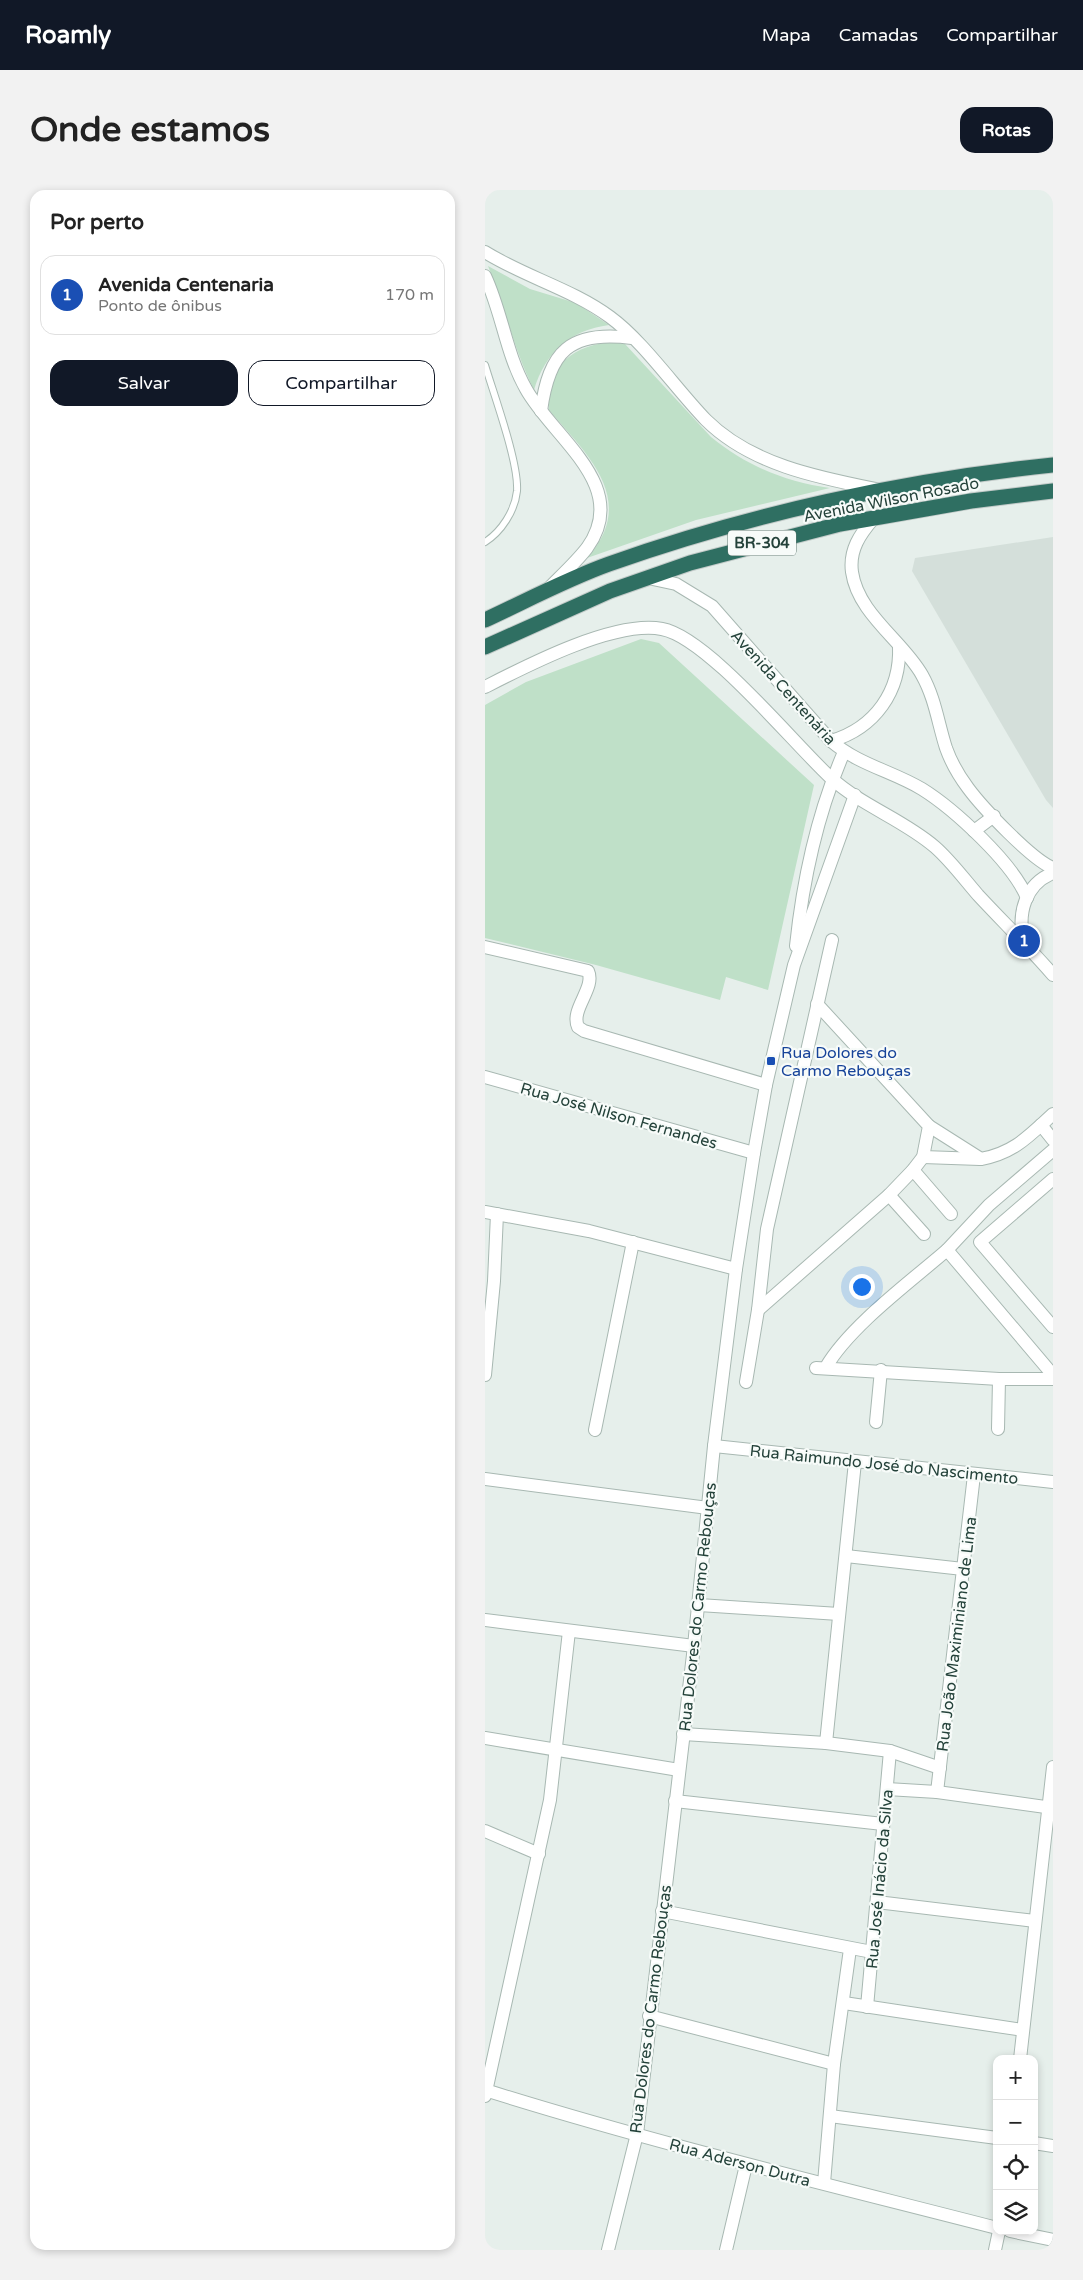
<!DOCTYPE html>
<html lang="pt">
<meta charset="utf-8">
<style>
body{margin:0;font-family:"Varela Round",sans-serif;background:#f2f2f2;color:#222}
.controls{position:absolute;right:15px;bottom:15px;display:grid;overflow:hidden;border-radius:10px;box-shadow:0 2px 8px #0003}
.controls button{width:45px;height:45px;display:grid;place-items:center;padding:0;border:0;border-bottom:1px solid #e0e0e0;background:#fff;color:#222;font:25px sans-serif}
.you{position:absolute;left:376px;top:1096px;width:18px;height:18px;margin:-12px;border:4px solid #fff;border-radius:50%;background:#1a73e8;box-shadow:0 0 0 8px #1a73e833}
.badge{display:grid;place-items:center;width:32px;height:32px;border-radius:50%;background:#111827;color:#fff;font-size:16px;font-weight:700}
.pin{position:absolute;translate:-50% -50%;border:2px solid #fff;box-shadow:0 1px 5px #0006}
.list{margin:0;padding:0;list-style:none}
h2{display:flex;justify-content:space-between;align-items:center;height:65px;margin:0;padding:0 20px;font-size:21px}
h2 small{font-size:16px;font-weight:400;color:#767676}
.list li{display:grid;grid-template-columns:32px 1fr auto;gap:15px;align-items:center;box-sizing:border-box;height:80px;margin:0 10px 10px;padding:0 10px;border:1px solid #e0e0e0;border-radius:15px}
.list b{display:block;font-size:19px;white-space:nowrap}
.list p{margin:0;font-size:16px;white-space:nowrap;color:#767676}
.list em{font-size:16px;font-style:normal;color:#767676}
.actions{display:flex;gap:10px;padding:15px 20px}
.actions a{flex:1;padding:11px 0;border:1px solid #111827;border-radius:15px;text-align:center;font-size:18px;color:#111827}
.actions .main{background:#111827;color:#fff}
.icon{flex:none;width:28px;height:28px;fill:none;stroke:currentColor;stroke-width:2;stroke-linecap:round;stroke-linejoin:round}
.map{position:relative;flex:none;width:568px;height:2060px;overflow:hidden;border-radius:15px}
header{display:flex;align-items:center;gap:30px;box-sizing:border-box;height:70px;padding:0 25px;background:#111827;color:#fff}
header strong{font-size:24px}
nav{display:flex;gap:28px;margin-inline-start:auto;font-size:18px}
.intro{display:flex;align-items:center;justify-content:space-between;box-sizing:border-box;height:120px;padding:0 30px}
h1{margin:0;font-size:35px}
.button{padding:12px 22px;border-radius:15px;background:#111827;color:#fff;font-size:18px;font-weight:700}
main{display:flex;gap:30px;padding:0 30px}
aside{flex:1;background:#fff;border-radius:15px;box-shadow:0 2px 8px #0003}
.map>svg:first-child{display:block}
</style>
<header>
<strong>Roamly</strong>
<nav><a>Mapa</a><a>Camadas</a><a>Compartilhar</a></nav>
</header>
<div class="intro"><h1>Onde estamos</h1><a class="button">Rotas</a></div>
<main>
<aside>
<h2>Por perto<small></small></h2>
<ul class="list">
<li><span class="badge" style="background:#1a4fb4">1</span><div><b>Avenida Centenaria</b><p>Ponto de ônibus</p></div><em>170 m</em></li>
</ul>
<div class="actions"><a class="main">Salvar</a><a>Compartilhar</a></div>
</aside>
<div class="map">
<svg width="568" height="2060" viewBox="0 0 568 2060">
<rect width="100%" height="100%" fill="#e6efeb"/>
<path fill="#d4dfda" d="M568,347v271l-7,-8 -134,-229 3,-13z"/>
<g fill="#bfe0c8">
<path d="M3,76l42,23 46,14 33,22c-39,5 -64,28 -75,65 -20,-40 -29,-83 -46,-124z"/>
<path d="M129,152l11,2 86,93c36,29 74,45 119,51l-134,32 -109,38c52,-58 0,-103 -38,-148 -2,-45 23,-65 65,-68z"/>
<path d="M156,449l18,4 155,142 -46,205 -42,-13 -6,23 -124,-35 -111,-27v-233l41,-23z"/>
</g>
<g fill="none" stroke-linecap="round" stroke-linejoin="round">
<g stroke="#a8b8b2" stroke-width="8">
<path id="lane" d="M0,175c9,30 34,98 32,126 -2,20 -16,41 -32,51"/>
</g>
<g stroke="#a8b8b2" stroke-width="14">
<g id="street">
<path d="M0,62c40,25 87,37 125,65 33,24 66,72 96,103 45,45 114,58 174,70"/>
<path d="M0,86c17,36 21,78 41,113 27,49 106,97 61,159 -10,13 -24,26 -36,38"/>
<path d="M56,221c8,-60 29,-81 91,-73"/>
<path d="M389,328c-14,16 -25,32 -22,54 6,42 51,69 70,103 13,23 16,48 24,73 5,14 13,28 22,40 14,19 64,72 85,80"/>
<path d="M163,388l28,6 36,22 119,135c28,24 61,30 91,48 32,20 91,74 105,109"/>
<path d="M0,497c43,-22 130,-67 177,-58 45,8 132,115 169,149 31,28 73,42 104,69 16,14 29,32 43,48 25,27 51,52 75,80"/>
<path d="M346,551c44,-13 70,-50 68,-95"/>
<path d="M489,641l20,-15"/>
<path d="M539,751c-7,-27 1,-57 29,-68"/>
<path d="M311,756c7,-67 21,-132 48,-194"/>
<path d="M0,757l103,24c8,17 -18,38 -10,56l6,4 182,54"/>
<path d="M0,887l269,76"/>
<path d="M556,935l12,15"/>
<path d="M444,936l52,33c33,-6 48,-23 72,-45"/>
<path d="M568,960l-64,55 -42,45 106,125"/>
<path d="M438,967l57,2"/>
<path d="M428,980l38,44"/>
<path d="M568,989l-73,63 73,85"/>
<path d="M404,1005l35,39"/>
<path d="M0,1022l104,19 147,38"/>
<path d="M273,1120l131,-115 24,-25 10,-13 6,-31 -112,-122"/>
<path d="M341,1177c24,-41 84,-85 121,-117"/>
<path d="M331,1178l183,11h54"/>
<path d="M0,1185l9,-94 3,-67"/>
<path d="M261,1192l12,-72 9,-81 65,-289"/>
<path d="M391,1232l5,-52"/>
<path d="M513,1239l1,-50"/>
<path d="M110,1240l38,-188"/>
<path d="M229,1256l339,36"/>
<path d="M0,1289l223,29"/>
<path d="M361,1366l117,13"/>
<path d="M214,1415l140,9"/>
<path d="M0,1430l209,26"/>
<path d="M198,1544l143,9 64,8 50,17"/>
<path d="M0,1548l194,32"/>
<path d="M341,1553l29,-281"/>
<path d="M402,1599l50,3 116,16"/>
<path d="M452,1602l37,-317"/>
<path d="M190,1611l208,23"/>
<path d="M0,1641l54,23"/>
<path d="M392,1712l158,19"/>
<path d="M177,1721l210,41"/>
<path d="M359,1813l179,27"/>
<path d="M382,1817l23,-256"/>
<path d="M164,1826l185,48"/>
<path d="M535,1869l33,-292"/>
<path d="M0,1900c169,53 341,94 512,138"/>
<path d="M0,1906l65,-296 19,-169"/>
<path d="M345,1926l167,22"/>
<path d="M549,1953l19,3"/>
<path d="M339,1993l10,-119 16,-115"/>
<path d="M525,2041l43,9"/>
<path d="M123,2060l29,-116 57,-488 20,-200 22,-177 18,-116 12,-68 28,-120 61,-170"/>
<path d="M241,2060l20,-85"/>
<path d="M510,2060l4,-19"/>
</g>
</g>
<g stroke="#c2cac8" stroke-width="17">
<g id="highway">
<path d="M0,430c41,-19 82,-41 124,-56 140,-50 296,-84 444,-99"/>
<path d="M0,457l125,-56 80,-28 150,-39 131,-23 82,-10"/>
</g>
</g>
<use href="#lane" stroke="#fff" stroke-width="6"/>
<use href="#street" stroke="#fff" stroke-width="12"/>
<use href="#highway" stroke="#2f6f62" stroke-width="15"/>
</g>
<rect fill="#1a4fb4" stroke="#f7fbf9" stroke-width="2" x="281" y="866" width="10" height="10" rx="2.5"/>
<g text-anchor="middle" stroke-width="4.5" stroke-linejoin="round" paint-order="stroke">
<rect fill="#f7fbf9" stroke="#637a73" stroke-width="1" x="243" y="340.5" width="68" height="25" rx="4"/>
<g font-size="15" font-weight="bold" fill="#24423a">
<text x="277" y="358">BR-304</text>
</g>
<g font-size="16" fill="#24423a" stroke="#f7fbf9">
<text transform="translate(406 309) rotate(-11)" y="6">Avenida Wilson Rosado</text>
<text transform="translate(299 497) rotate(48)" y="6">Avenida Centenária</text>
<text transform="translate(134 925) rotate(16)" y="6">Rua José Nilson Fernandes</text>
<text transform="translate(399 1274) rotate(6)" y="6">Rua Raimundo José do Nascimento</text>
<text transform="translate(212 1417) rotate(-84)" y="6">Rua Dolores do Carmo Rebouças</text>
<text transform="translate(471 1444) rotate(-83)" y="6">Rua João Maximiniano de Lima</text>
<text transform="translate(394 1689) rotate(-85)" y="6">Rua José Inácio da Silva</text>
<text transform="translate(165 1819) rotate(-83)" y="6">Rua Dolores do Carmo Rebouças</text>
<text transform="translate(255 1972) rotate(15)" y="6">Rua Aderson Dutra</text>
</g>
<g font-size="16" fill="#164399" stroke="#f7fbf9" text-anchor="start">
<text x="296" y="868">Rua Dolores do<tspan x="296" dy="18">Carmo Rebouças</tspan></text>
</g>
</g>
</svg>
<div class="controls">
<button>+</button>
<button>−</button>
<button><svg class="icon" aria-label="locate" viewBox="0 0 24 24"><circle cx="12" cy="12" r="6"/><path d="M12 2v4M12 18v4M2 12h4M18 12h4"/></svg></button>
<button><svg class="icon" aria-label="layers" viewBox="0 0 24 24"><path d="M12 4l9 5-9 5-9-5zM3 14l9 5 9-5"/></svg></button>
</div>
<div class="you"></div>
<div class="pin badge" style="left:539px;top:751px;background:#1a4fb4">1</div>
</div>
</main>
